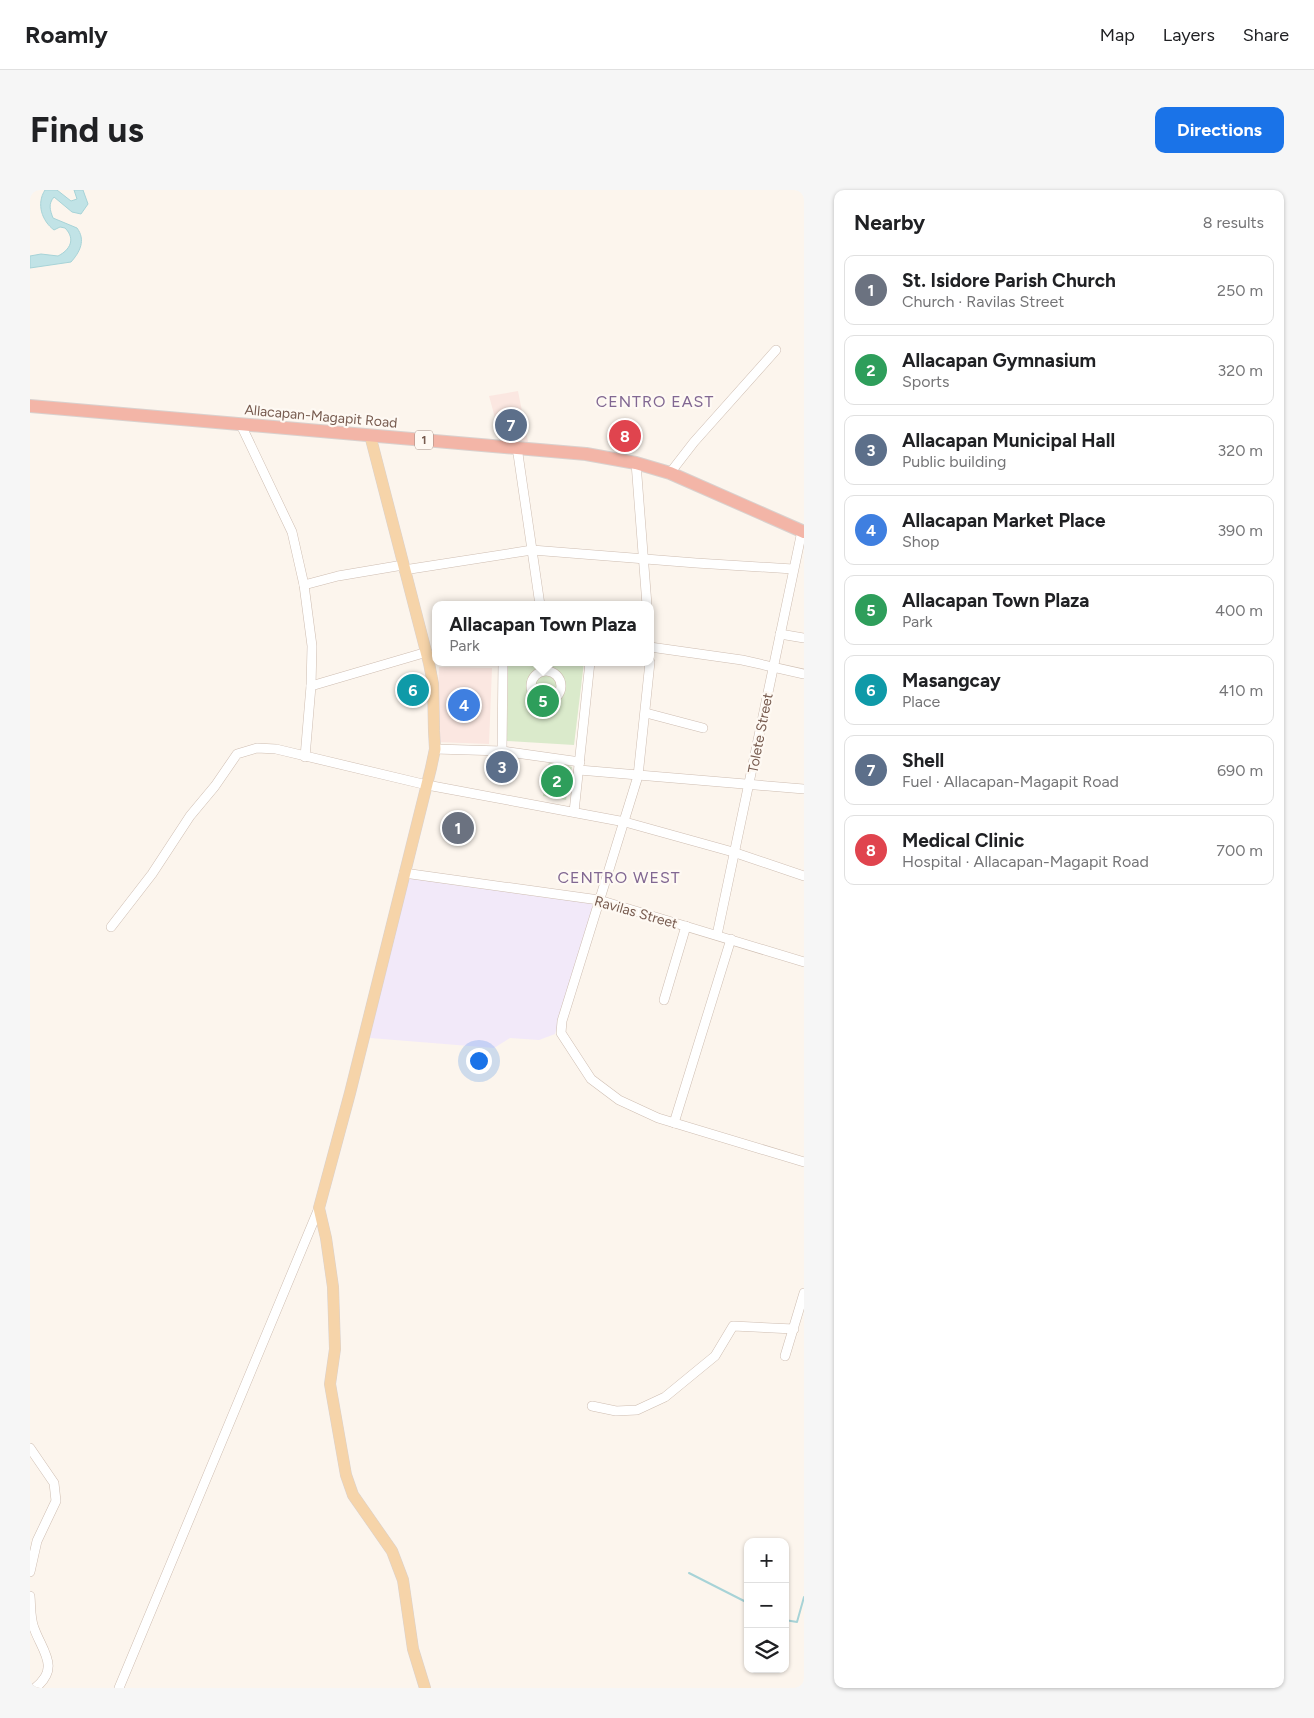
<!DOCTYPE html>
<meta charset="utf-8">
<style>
body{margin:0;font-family:Figtree,sans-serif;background:#f6f6f6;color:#202124}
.controls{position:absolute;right:15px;bottom:15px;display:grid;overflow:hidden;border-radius:10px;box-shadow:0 1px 4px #0004}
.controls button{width:45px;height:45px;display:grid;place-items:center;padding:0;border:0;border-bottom:1px solid #e0e0e0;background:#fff;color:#202124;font:25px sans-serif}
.you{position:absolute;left:448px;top:870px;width:18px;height:18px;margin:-12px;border:4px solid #fff;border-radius:50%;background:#1a73e8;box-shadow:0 0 0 8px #1a73e833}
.badge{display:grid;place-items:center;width:32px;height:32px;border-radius:50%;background:#1a73e8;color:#fff;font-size:16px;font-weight:700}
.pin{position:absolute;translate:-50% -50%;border:2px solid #fff;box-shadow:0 1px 5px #0006}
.popup{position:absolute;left:402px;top:411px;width:222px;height:65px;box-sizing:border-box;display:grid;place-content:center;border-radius:10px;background:#fff;filter:drop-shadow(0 1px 4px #0005);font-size:16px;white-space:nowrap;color:#757577}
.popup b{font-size:19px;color:#202124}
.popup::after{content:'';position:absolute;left:50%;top:100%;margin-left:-10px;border:10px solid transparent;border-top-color:#fff}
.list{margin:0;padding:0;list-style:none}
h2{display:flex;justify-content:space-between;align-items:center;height:65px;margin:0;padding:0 20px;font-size:21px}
h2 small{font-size:16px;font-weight:400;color:#757577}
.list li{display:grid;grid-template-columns:32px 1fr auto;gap:15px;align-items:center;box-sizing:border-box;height:70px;margin:0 10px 10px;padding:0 10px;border:1px solid #e0e0e0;border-radius:10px}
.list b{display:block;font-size:19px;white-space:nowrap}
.list p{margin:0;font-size:16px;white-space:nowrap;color:#757577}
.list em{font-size:16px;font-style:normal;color:#757577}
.icon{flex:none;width:28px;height:28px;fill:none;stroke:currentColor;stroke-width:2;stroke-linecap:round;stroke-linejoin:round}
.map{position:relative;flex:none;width:774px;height:1498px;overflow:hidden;border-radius:10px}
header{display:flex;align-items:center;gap:30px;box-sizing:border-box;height:70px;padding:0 25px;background:#fff;border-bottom:1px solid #e0e0e0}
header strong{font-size:24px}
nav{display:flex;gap:28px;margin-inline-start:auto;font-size:18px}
.intro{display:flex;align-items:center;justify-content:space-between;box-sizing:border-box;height:120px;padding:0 30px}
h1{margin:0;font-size:35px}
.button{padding:12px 22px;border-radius:10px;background:#1a73e8;color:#fff;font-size:18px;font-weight:700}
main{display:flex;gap:30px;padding:0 30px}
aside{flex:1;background:#fff;border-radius:10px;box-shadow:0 1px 4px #0004}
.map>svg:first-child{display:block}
</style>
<header>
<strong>Roamly</strong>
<nav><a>Map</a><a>Layers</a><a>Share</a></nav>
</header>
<div class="intro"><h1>Find us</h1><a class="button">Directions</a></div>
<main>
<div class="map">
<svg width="774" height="1498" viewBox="0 0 774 1498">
<rect width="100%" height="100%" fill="#fcf5ed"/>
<g fill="#fbe7e1">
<path d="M488,201l10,51 -26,1 -13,-47z"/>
<path d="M409,477l53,1 -3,76 -53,-2z"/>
</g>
<path fill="#f2e9f9" d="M377,688l187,24 -39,132 -16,6 -29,-2 -16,10 -124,-10z"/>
<g fill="#daeacb">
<path d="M478,472h76l-10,83 -67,-4z"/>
<path d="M525,569l14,3v4l3,1 -6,33 -23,-4 6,-34 5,1z"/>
</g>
<path fill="#c1e3e6" stroke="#a7d3d7" d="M15,0h12l14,11 6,-2 -3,-9h9l5,14 -7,10 -9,-2 -18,-15c-6,7 -4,13 -1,21l24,10c9,12 3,24 -6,34l-41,6v-12l11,-2 17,2c12,-6 18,-17 7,-28l-5,-1 -6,3c-12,-9 -18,-26 -9,-40z"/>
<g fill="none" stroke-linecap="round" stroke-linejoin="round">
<g stroke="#a7d3d7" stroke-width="2">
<path d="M659,1383l59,30"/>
<path d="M755,1430l12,2 7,-25"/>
</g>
<g stroke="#cebdb1" stroke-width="10">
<g id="minor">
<path d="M211,235l51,107 12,53 8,61 -1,40 -6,71"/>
<path d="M487,257l23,158"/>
<path d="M606,273l11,142"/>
<path d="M640,283l24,-31 82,-92"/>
<path d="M374,380l128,-20 164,13 97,6"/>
<path d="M274,395l34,-9 65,-11"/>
<path d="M750,444l24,4"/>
<path d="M620,457l92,13 62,14"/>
<path d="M620,472l-12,114 -76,245 -1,12 30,46 28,21 39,18 146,44"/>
<circle cx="516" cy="496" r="15"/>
<path d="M281,496l116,-34"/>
<path d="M616,523l57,15"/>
<path d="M405,559l67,2 78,11"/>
<path d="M472,561l1,-89"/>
<path d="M549,580l225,19"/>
<path d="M544,622l16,-150"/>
<path d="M374,683l195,27 205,62"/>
<path d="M81,737l41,-53 38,-58 25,-30 22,-32 20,-6 19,1 151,36 198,37 108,30 71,24"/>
<path d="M687,745l85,-404"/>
<path d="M634,810l22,-74"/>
<path d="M644,933l57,-184"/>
<path d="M755,1166l19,-63"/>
<path d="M562,1216l24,5 21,-1 28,-13 50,-41 18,-30 61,3"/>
<path d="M0,1258l24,35 2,18 -19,40 -7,31"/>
<path d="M0,1406c1,10 0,22 4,32 8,23 27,40 1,60"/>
<path d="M89,1498l200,-480"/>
</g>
</g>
<g stroke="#d9d1ce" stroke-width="12">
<path id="major" d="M340,245l59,228 4,21 1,47 1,18 -4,19 -81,325 -31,115 7,30 7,49 2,62 -5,35 16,91 7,20 39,56 11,29 10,69 12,39"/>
</g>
<g stroke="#d9d1ce" stroke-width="14">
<path id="highway" d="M0,216l556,48 50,9 34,10 134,59"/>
</g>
<use href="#minor" stroke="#fff" stroke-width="9"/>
<use href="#major" stroke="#f6d4a9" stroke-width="11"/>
<use href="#highway" stroke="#f3b5a7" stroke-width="12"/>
</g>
<g text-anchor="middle" stroke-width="4.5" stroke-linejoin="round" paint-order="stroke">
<rect fill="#fef9f3" stroke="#a08a80" stroke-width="1" x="385" y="240.5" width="18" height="19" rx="4"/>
<g font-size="12" font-weight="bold" fill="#775b4f">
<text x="394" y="254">1</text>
</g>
<g font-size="14" fill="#775b4f" stroke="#fef9f3">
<text transform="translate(291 226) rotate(5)" y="5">Allacapan-Magapit Road</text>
<text transform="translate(730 543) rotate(-79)" y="5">Tolete Street</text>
<text transform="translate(606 722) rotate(16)" y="5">Ravilas Street</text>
</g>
<g font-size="16" letter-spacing="1" fill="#816792" stroke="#fef9f3">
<text x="625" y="217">CENTRO EAST</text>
<text x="589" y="693">CENTRO WEST</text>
</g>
</g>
</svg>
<div class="controls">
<button>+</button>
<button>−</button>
<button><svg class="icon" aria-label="layers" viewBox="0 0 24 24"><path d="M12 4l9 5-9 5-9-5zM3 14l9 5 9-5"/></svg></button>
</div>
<div class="you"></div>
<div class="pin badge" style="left:428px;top:638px;background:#6b7280">1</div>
<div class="pin badge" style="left:527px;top:591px;background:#2e9e5b">2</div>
<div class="pin badge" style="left:472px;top:577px;background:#5c6f8a">3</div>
<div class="pin badge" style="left:434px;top:515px;background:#3f7fe0">4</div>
<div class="pin badge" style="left:513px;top:511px;background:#2e9e5b">5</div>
<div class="popup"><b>Allacapan Town Plaza</b>Park</div>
<div class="pin badge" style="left:383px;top:500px;background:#0f9aa8">6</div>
<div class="pin badge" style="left:481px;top:235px;background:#5c6f8a">7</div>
<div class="pin badge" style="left:595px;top:246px;background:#e0444e">8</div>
</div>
<aside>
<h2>Nearby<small>8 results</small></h2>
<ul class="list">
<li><span class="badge" style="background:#6b7280">1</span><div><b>St. Isidore Parish Church</b><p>Church · Ravilas Street</p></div><em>250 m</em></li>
<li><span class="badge" style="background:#2e9e5b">2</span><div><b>Allacapan Gymnasium</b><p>Sports</p></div><em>320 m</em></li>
<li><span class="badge" style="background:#5c6f8a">3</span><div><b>Allacapan Municipal Hall</b><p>Public building</p></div><em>320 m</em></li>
<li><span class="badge" style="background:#3f7fe0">4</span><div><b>Allacapan Market Place</b><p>Shop</p></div><em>390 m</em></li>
<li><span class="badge" style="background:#2e9e5b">5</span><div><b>Allacapan Town Plaza</b><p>Park</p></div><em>400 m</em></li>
<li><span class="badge" style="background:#0f9aa8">6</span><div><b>Masangcay</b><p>Place</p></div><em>410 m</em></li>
<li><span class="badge" style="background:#5c6f8a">7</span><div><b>Shell</b><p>Fuel · Allacapan-Magapit Road</p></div><em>690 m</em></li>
<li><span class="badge" style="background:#e0444e">8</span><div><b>Medical Clinic</b><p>Hospital · Allacapan-Magapit Road</p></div><em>700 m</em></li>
</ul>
</aside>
</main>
